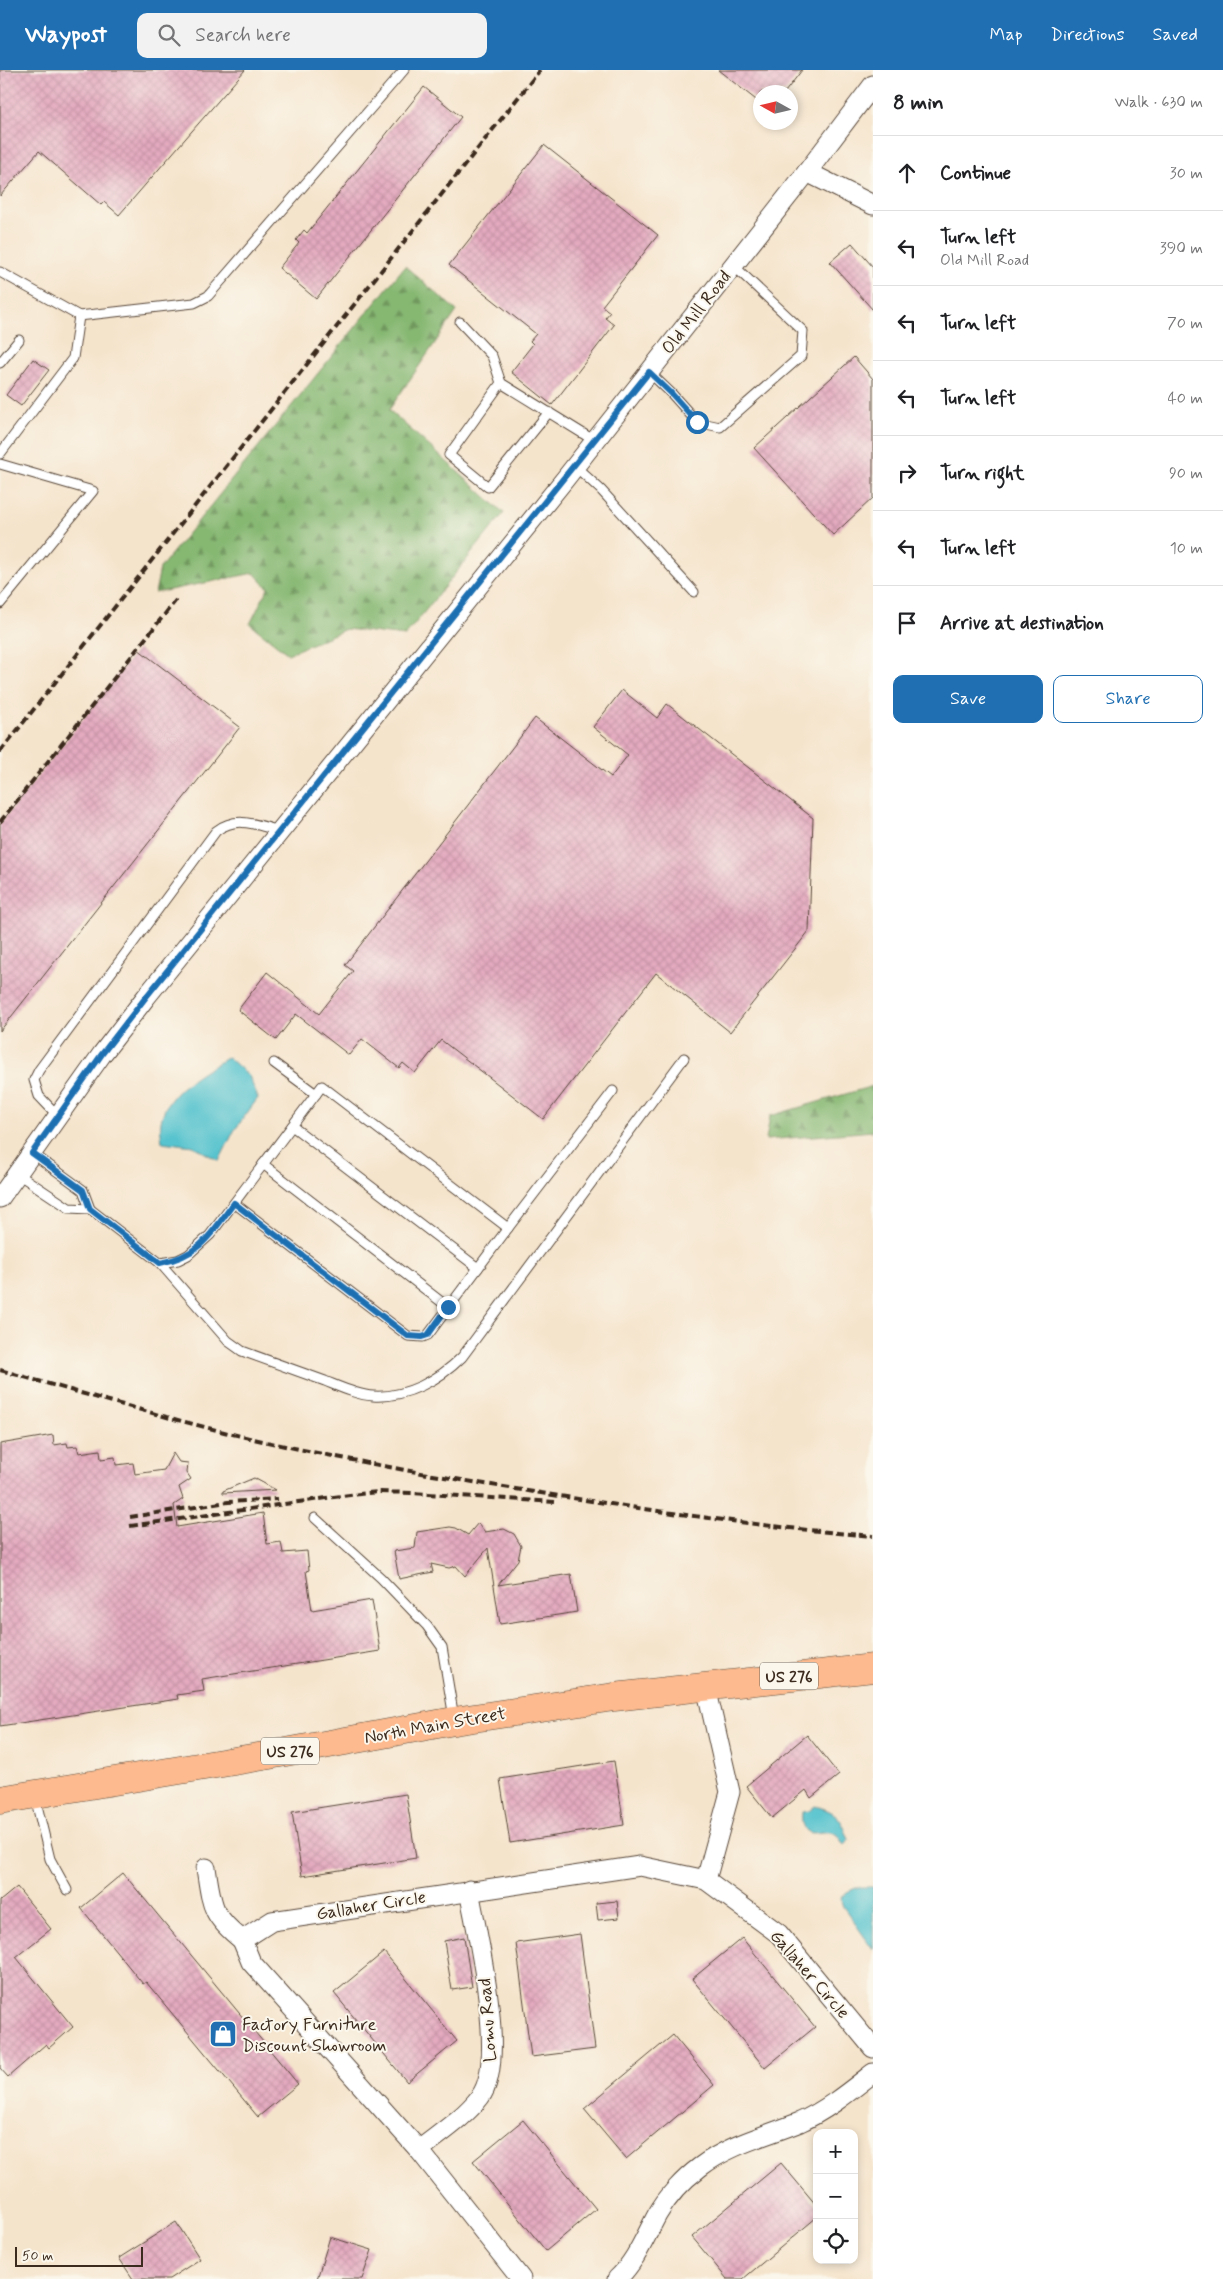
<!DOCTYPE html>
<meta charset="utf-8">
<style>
body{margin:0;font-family:Mynerve,sans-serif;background:#f2f2f2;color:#202124}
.controls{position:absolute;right:15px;bottom:15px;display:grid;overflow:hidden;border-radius:10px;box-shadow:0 2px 8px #0003}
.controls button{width:45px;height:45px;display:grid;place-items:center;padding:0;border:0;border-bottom:1px solid #e0e0e0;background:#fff;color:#202124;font:25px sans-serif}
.compass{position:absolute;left:753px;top:15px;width:45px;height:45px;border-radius:50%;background:#fff;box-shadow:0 2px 8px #0003;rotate:278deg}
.scale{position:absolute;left:15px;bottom:12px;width:128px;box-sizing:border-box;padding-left:5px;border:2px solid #3b2a1e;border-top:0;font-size:14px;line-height:18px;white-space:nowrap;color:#3b2a1e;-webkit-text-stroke:4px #fbf7ec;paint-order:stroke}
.stop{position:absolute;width:15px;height:15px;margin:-11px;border:4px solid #1f6fb2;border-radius:50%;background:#fff}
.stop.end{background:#1f6fb2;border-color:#fff;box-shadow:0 1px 5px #0008}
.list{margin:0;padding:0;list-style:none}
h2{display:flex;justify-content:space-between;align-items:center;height:65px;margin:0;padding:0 20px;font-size:21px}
h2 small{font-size:16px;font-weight:400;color:#757577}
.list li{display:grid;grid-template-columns:32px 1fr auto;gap:15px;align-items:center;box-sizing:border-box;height:75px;padding:0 20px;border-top:1px solid #e0e0e0}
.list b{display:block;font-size:19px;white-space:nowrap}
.list p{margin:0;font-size:16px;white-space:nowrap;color:#757577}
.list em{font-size:16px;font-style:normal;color:#757577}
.actions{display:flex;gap:10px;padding:15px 20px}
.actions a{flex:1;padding:11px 0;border:1px solid #1f6fb2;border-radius:10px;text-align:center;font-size:18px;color:#1f6fb2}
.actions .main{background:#1f6fb2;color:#fff}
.icon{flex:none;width:28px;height:28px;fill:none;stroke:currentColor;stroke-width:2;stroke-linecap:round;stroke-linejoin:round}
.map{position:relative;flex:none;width:873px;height:2209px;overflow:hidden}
header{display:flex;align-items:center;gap:30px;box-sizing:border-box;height:70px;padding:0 25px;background:#1f6fb2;color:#fff}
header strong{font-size:24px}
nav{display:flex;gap:28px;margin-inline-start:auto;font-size:18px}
.search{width:350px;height:45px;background:#f2f2f2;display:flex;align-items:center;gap:12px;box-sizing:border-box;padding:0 18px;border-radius:10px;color:#757577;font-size:19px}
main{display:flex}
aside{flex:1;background:#fff}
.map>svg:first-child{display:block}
</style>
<header>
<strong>Waypost</strong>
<div class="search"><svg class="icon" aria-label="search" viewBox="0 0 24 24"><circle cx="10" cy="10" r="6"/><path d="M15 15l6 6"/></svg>Search here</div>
<nav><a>Map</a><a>Directions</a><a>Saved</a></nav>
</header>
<main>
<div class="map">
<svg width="873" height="2209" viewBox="0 0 873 2209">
<defs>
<pattern id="forest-firs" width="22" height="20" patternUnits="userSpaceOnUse" patternTransform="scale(1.25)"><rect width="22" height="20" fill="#86b872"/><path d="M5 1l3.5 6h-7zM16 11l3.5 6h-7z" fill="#6f965d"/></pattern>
<pattern id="building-cross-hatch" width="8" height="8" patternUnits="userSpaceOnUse" patternTransform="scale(1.25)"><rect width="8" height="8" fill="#e4aabf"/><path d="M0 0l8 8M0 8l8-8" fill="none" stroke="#c492a4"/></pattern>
</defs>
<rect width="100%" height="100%" fill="#fbf7ec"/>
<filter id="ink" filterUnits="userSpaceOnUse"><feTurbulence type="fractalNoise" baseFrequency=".02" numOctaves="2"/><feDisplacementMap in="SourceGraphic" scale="10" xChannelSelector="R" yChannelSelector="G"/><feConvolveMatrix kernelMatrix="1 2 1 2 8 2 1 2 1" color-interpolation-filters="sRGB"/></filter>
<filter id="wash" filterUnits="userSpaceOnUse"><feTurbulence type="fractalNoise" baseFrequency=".0096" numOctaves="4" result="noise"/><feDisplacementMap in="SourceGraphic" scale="20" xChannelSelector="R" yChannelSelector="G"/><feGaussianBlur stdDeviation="1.12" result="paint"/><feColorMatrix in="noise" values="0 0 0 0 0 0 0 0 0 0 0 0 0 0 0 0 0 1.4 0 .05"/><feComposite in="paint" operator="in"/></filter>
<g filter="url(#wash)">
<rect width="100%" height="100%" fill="#f5e4cc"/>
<g fill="url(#forest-firs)" stroke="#607148">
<path d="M405,196l52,45 -68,99 115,103 -99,123 -59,-7 -58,25 -38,-30 18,-36 -14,-15 -99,20 5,-25z"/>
<path d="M873,1016v45l-107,9 4,-24z"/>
</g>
<g fill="#56c3ce" stroke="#487676">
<path d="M228,987l21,19 9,22 -24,33 -15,30 -26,-15 -31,-4c-1,-7 -2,-14 -1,-20 4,-31 43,-50 67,-65z"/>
<path d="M815,1736c23,6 26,12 34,34l-5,5c-2,-2 -4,-7 -7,-10 -12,-11 -38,13 -35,-23l7,-1z"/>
<path d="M858,1817h15v62l-31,-44 -1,-8 6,-5z"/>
</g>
<g id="blocks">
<g fill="url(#building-cross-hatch)">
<path d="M0,0h245l-126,145 -15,-13 -3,3 -62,-54 -39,45z"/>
<path d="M718,0h84l-17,22h-25v11z"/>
<path d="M424,17l37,30 -145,182 -37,-31 20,-25 -3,-3 8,-10 3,3z"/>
<path d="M544,75l114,90 -56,71 8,6 -5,6 9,7 -62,80 -41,-33 22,-28 -3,-3 6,-7 -87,-69z"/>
<path d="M852,173l21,24v43l-43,-48z"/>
<path d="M854,287l19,22v119l-40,37 -79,-87z"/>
<path d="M33,289l16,11 -28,36 -15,-11z"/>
<path d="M138,579l102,78 -240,304v-207z"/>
<path d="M622,620l35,28 10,-14 146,114 -4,113 -79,101 -74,-59 -113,146 -102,-79 -26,33 -12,-10 -4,5 -37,-29 -13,16 -53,-41 -20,26 -38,-30 29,-38 52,42 34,-43 -8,-6 190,-247 76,59 17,-22 -35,-28z"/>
<path d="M53,1365l1,10 13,-2 1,4 9,-1 2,7 21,-3 1,9 14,-2 1,8 17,-2 2,11 29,-4 9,-17 6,9 9,1 -1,10 4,6 -12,8 4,12 -9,6 3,22 86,-14 4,31 14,-2 2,11 24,-2 2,19 -3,1 6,39 60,-10 8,51 -178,28 2,12 -27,4 1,4 -178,27v-282z"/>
<path d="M254,1408l22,12 -53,3v-2z"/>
<path d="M478,1453l7,9 19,-3 10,5 7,12 -3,14 -20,25 73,-11 6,38 -77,12 -12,-76 -23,28 -9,-10 -7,2 -18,-4 2,8 -34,7 -5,-28 21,-3 2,-16 33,-5 6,1 12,7z"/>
<path d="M807,1665l32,40 -28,23 -5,-8 -34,28 -26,-32z"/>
<path d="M614,1691l10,64 -114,18 -10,-64z"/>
<path d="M406,1724l10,64 -114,18 -10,-64z"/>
<path d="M123,1803l175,211 -40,33 -112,-135 -3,2 -62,-76z"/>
<path d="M17,1817l34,42 -35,28 57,70 -24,21 -3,-4 -38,33 -8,-9v-167z"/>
<path d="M617,1831l2,17 -21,2 -2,-17z"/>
<path d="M580,1864l15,115 -64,8 -15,-114z"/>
<path d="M464,1867l8,50 -20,3 -8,-49z"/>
<path d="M742,1868l73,89 -50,41 -73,-89z"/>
<path d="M384,1882l73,89 -50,41 -73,-89z"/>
<path d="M673,1965l41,50 -88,74 -42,-50z"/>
<path d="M523,2050l73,89 -50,42 -73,-90z"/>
<path d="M781,2093l36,43v11l-74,62h-16l-35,-42z"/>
<path d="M176,2152l24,37 -31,20h-36l-14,-21z"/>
<path d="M330,2167l42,13 -10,29h-45z"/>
</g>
</g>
</g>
<g filter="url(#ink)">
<use href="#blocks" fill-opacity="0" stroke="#574638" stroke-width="1"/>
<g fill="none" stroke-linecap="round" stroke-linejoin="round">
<g stroke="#574638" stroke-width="11">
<g id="service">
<path d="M0,202l79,44 115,-13 14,-7 196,-226"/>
<path d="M460,252l32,34 9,27"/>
<path d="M0,293l19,-23"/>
<path d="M649,302l22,21 26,29 23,5 81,-71 2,-25 -70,-66"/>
<path d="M549,342l-61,75 -39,-32 52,-72 94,58"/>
<path d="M0,384l73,-96 6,-42"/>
<path d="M0,394l93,27 -93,113"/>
<path d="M575,396l26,24 93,102"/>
<path d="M274,993l42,31"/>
<path d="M58,1046l-19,-20 -5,-16 5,-10 177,-239c21,-16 41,-6 64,0"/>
<path d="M292,1056l186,142"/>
<path d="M32,1083l51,37 7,19 70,54"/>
<path d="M263,1094l185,143"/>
<path d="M18,1104l51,34 21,1"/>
<path d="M234,1133l174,133 15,1 5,-2 80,-107 -186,-142 -112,149 -22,20 -10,5 -18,3 68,78 14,10c28,10 56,20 83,30 15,6 32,14 48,15 33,2 66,-16 89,-39l222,-299"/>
<path d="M508,1158l105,-137"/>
<path d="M315,1448l66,60 46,48 15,21 12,71"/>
<path d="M35,1727l15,62 17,31"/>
</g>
</g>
<g stroke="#574638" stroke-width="21">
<g id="minor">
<path d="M807,102l66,33"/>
<path d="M0,1128l102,-144 44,-57 419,-518 242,-307 66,-87"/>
<path d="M206,1798c6,38 5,47 36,72"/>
<path d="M706,1810l24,-88 -24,-105"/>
<path d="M419,2080c20,-16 45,-32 61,-53 28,-36 -3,-162 -11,-207"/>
<path d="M521,2209l-102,-129 -168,-188 -9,-22 30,-19 368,-55 66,14 73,54 94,114"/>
<path d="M617,2209c19,-18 28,-42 40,-64 10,-18 27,-36 43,-48 30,-23 66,-31 100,-45 27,-12 50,-31 73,-49"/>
</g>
</g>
<g stroke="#574638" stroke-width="29">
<path id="primary" d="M0,1730l264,-44 190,-35 160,-24 259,-29"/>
</g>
<use href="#service" stroke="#fff" stroke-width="9"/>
<use href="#minor" stroke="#fff" stroke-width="19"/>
<use href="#primary" stroke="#fcba8e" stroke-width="28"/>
<g stroke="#3b2a1e" stroke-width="4" stroke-dasharray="8 4" stroke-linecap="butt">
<path d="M0,682l540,-682"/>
<path d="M0,752l176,-222"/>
<path d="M0,1300c74,21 149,43 224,62 128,31 257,52 387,72 87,13 174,25 262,32"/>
<path d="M130,1447l98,-15 50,-3"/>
<path d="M130,1456l211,-30 37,-4 35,1 142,9"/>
</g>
</g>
</g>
<g fill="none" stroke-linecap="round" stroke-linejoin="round" filter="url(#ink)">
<path stroke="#1f6fb2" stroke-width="6" d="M448,1237l-20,28 -6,2 -14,-1 -174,-133c-22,30 -34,53 -74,60l-70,-54 -7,-19 -51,-37 70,-99 44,-57 503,-625 22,21 26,29"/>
</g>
<defs>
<g id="shop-square" transform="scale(1.4375)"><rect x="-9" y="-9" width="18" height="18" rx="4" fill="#1f6fb2" stroke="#fbf7ec"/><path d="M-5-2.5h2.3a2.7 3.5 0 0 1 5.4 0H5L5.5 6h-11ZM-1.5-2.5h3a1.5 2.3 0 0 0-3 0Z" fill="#fff"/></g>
</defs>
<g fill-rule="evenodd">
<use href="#shop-square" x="223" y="1964"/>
</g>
<g text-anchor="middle" stroke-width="4" stroke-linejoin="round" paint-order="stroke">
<g fill="#fbf7ec" stroke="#75685c" stroke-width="1">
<rect x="760" y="1592.5" width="58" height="27" rx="4"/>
<rect x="261" y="1667.5" width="58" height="27" rx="4"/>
</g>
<g font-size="16" font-weight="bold" fill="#3b2a1e">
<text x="789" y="1612">US 276</text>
<text x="290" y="1687">US 276</text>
</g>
<g font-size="18" fill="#3b2a1e" stroke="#fbf7ec">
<text transform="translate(696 242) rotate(-52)" y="6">Old Mill Road</text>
<text transform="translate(435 1655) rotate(-10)" y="6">North Main Street</text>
<text transform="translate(371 1835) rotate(-9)" y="6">Gallaher Circle</text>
<text transform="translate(810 1904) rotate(49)" y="6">Gallaher Circle</text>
<text transform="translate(487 1950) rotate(-94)" y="6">Lomu Road</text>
</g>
<g font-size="18" fill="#3b2a1e" stroke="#fbf7ec" text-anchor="start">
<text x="242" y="1960">Factory Furniture<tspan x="242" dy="21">Discount Showroom</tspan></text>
</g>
</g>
</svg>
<div class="controls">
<button>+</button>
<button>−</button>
<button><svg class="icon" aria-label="locate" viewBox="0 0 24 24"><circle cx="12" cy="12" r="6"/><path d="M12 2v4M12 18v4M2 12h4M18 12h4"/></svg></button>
</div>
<svg class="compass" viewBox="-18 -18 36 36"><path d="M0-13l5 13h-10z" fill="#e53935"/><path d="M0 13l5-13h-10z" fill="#757577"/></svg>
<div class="scale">50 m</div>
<div class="stop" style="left:697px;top:352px"></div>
<div class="stop end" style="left:448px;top:1237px"></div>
</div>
<aside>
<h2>8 min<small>Walk · 630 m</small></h2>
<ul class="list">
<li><svg class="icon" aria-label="ahead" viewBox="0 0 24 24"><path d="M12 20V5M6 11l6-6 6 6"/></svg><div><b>Continue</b></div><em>30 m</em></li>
<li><svg class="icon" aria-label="left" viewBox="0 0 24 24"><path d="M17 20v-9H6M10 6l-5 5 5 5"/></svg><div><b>Turn left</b><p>Old Mill Road</p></div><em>390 m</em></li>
<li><svg class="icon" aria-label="left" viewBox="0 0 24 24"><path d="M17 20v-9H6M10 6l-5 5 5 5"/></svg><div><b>Turn left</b></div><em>70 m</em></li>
<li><svg class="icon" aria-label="left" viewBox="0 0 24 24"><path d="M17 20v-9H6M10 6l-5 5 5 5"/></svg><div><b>Turn left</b></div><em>40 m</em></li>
<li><svg class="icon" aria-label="right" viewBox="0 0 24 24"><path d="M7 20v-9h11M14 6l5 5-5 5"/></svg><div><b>Turn right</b></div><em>90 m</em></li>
<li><svg class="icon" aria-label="left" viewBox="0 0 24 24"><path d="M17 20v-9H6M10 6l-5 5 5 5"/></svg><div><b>Turn left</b></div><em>10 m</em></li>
<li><svg class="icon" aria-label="arrive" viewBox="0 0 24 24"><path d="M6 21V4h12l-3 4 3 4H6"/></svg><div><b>Arrive at destination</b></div></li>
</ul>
<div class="actions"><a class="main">Save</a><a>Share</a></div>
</aside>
</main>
